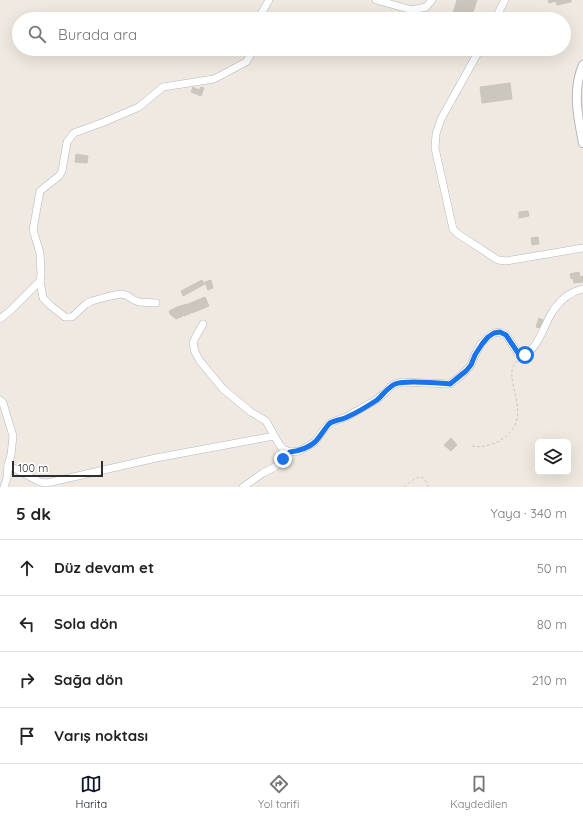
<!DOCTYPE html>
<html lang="tr">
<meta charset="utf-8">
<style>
body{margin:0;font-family:Quicksand,sans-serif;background:#f6f6f6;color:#222}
.controls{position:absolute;right:12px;bottom:12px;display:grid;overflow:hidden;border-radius:6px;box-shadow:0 4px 16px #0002}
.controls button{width:36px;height:36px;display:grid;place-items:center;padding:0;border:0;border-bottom:1px solid #e0e0e0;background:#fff;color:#222;font:20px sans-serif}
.scale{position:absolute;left:12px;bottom:10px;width:91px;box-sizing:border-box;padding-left:4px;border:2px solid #2e2e2e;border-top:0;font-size:11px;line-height:14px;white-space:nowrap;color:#2e2e2e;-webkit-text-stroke:3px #fff;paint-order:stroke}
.stop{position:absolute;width:12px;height:12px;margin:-9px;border:3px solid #1a73e8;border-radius:50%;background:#fff}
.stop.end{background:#1a73e8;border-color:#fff;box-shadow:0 1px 4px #0008}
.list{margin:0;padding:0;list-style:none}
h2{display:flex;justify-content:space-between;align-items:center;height:52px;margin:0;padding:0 16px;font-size:17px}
h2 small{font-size:13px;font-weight:400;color:#767676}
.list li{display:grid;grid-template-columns:26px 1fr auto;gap:12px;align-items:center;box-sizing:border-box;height:56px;padding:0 16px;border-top:1px solid #e0e0e0}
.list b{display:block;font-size:15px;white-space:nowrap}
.list em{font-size:13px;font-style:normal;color:#767676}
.icon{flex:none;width:22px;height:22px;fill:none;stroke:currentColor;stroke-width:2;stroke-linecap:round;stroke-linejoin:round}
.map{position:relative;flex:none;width:583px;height:487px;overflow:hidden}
.search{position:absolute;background:#fff;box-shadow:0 4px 16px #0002;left:12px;right:12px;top:12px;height:44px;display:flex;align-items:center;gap:10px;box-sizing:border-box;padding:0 14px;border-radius:22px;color:#767676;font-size:15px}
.sheet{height:276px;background:#fff}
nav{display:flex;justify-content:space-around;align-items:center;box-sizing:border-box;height:56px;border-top:1px solid #e0e0e0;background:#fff;font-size:11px;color:#767676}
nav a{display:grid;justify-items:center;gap:2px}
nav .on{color:#111827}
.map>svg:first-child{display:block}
</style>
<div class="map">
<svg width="583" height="487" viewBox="0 0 583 487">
<rect width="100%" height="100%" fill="#efe9e1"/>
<g fill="#cbc7bf" stroke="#cbc5ba">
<path d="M457,0h20l-5,15 -4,-1 -1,4 -14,-5z"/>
<path d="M548,0h23v2l-14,3 -1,-4 -7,2z"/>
<path d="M510,83l2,16 -30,4 -2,-16z"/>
<path d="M193,87l6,3 2,-3 3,1 -3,8 -10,-4z"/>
<path d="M76,154l12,2 -1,7 -12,-1z"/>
<path d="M528,211l1,5 -10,2v-6z"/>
<path d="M538,237l1,7 -7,1 -1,-7z"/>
<path d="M579,272l1,5 3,-1v6l-9,1 -1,-5 -2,1 -1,-5z"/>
<path d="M202,280l3,4 -22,12 -2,-5z"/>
<path d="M211,280l2,8 -5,2 -3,-8z"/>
<path d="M205,297l4,9 -17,7 -4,-9z"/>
<path d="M187,304l4,9 -7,3 -4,-10z"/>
<path d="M179,306l4,10 -7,3 -6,-5 -1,-3z"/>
<path d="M539,318l4,2 -2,8 -5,-1z"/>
<path d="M451,438l6,7 -6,6 -7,-6z"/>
</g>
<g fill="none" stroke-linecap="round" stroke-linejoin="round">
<g stroke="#b4b7c1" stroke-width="8">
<g id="minor">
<path d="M376,0l36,10 14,-3 6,-7"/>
<path d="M260,19l1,-5 8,-14"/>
<path d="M495,19l10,-19"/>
<path d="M480,49l-39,70 -5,15 -1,14 18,81 5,5 40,26 8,1 77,-13"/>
<path d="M40,281l3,17 8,8 14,11h7l14,-13 6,-3 14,-4 14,-3 6,1 8,5 5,2 17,1"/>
<path d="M0,319l11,-9 29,-29 1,-6 -1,-22 -7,-23 7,-39 19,-15 3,-5 5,-29 7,-9 30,-11 35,-15 24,-20 51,-8 32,-17 8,-13"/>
<path d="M203,324l-8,14 -2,5 2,9 5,9 23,28 28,23 15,9 13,23 4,5 7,3 9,-1 16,-9 10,-14 7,-6 14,-5 30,-17 9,-7 5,-6 5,-3 8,-2 47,2 12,-9 9,-10 4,-10 6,-11 7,-7 6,-4 6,-1 6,3 12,18 2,2c18,-1 24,-32 33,-44 7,-11 17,-19 30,-22"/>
<path d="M0,400l3,3 10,33 -2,19 -3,10 -1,13 -3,9"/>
<path d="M8,465l32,17 7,1 109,-25 118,-22"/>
<path d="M243,487l20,-14 12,-6 15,-15"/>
</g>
</g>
<g stroke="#b4b7c1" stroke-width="10">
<path id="tertiary" d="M583,65c-11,25 -5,52 0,78"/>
</g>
<g stroke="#c9c9c9" stroke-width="1" stroke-dasharray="3 2" stroke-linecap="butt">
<path d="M472,446c9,2 20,-1 27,-5 41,-23 -1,-63 18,-80"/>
<path d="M404,487c5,-4 16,-15 21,-7 2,2 2,5 3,7"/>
</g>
<use href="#minor" stroke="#fff" stroke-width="7"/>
<use href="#tertiary" stroke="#fff" stroke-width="8"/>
</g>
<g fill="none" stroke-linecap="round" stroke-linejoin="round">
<path stroke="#1a73e8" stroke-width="5" d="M283,459l7,-7c8,-1 18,-4 25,-10 6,-6 9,-13 15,-19 5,-3 10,-3 15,-5 9,-4 23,-12 32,-18 6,-5 11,-13 18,-16 10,-4 43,-1 55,0l16,-13 5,-6 4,-10 7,-11 6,-7 6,-4 6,-1 6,3 12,18 2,2h5"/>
</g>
</svg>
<div class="controls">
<button><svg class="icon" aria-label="layers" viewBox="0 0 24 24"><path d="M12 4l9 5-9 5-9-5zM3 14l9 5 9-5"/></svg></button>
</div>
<div class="scale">100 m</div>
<div class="stop" style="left:525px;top:355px"></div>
<div class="stop end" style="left:283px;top:459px"></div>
<div class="search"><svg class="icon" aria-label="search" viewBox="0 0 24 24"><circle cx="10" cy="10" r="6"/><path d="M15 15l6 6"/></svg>Burada ara</div>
</div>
<section class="sheet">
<h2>5 dk<small>Yaya · 340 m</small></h2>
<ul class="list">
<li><svg class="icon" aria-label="ahead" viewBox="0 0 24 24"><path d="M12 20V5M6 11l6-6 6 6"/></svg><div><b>Düz devam et</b></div><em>50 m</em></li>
<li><svg class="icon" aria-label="left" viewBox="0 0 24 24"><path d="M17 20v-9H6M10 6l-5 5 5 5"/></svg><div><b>Sola dön</b></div><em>80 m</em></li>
<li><svg class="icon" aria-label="right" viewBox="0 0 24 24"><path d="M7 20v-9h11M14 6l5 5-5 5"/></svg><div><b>Sağa dön</b></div><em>210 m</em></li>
<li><svg class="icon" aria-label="arrive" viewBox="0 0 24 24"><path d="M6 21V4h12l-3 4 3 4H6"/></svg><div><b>Varış noktası</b></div></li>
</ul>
</section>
<nav>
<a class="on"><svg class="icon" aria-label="map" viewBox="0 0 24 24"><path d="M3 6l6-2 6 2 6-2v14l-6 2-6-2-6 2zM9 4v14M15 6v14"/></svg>Harita</a>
<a><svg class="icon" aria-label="directions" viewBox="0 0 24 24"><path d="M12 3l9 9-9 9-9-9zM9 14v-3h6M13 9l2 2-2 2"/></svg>Yol tarifi</a>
<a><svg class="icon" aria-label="saved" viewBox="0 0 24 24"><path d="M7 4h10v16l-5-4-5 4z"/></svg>Kaydedilen</a>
</nav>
